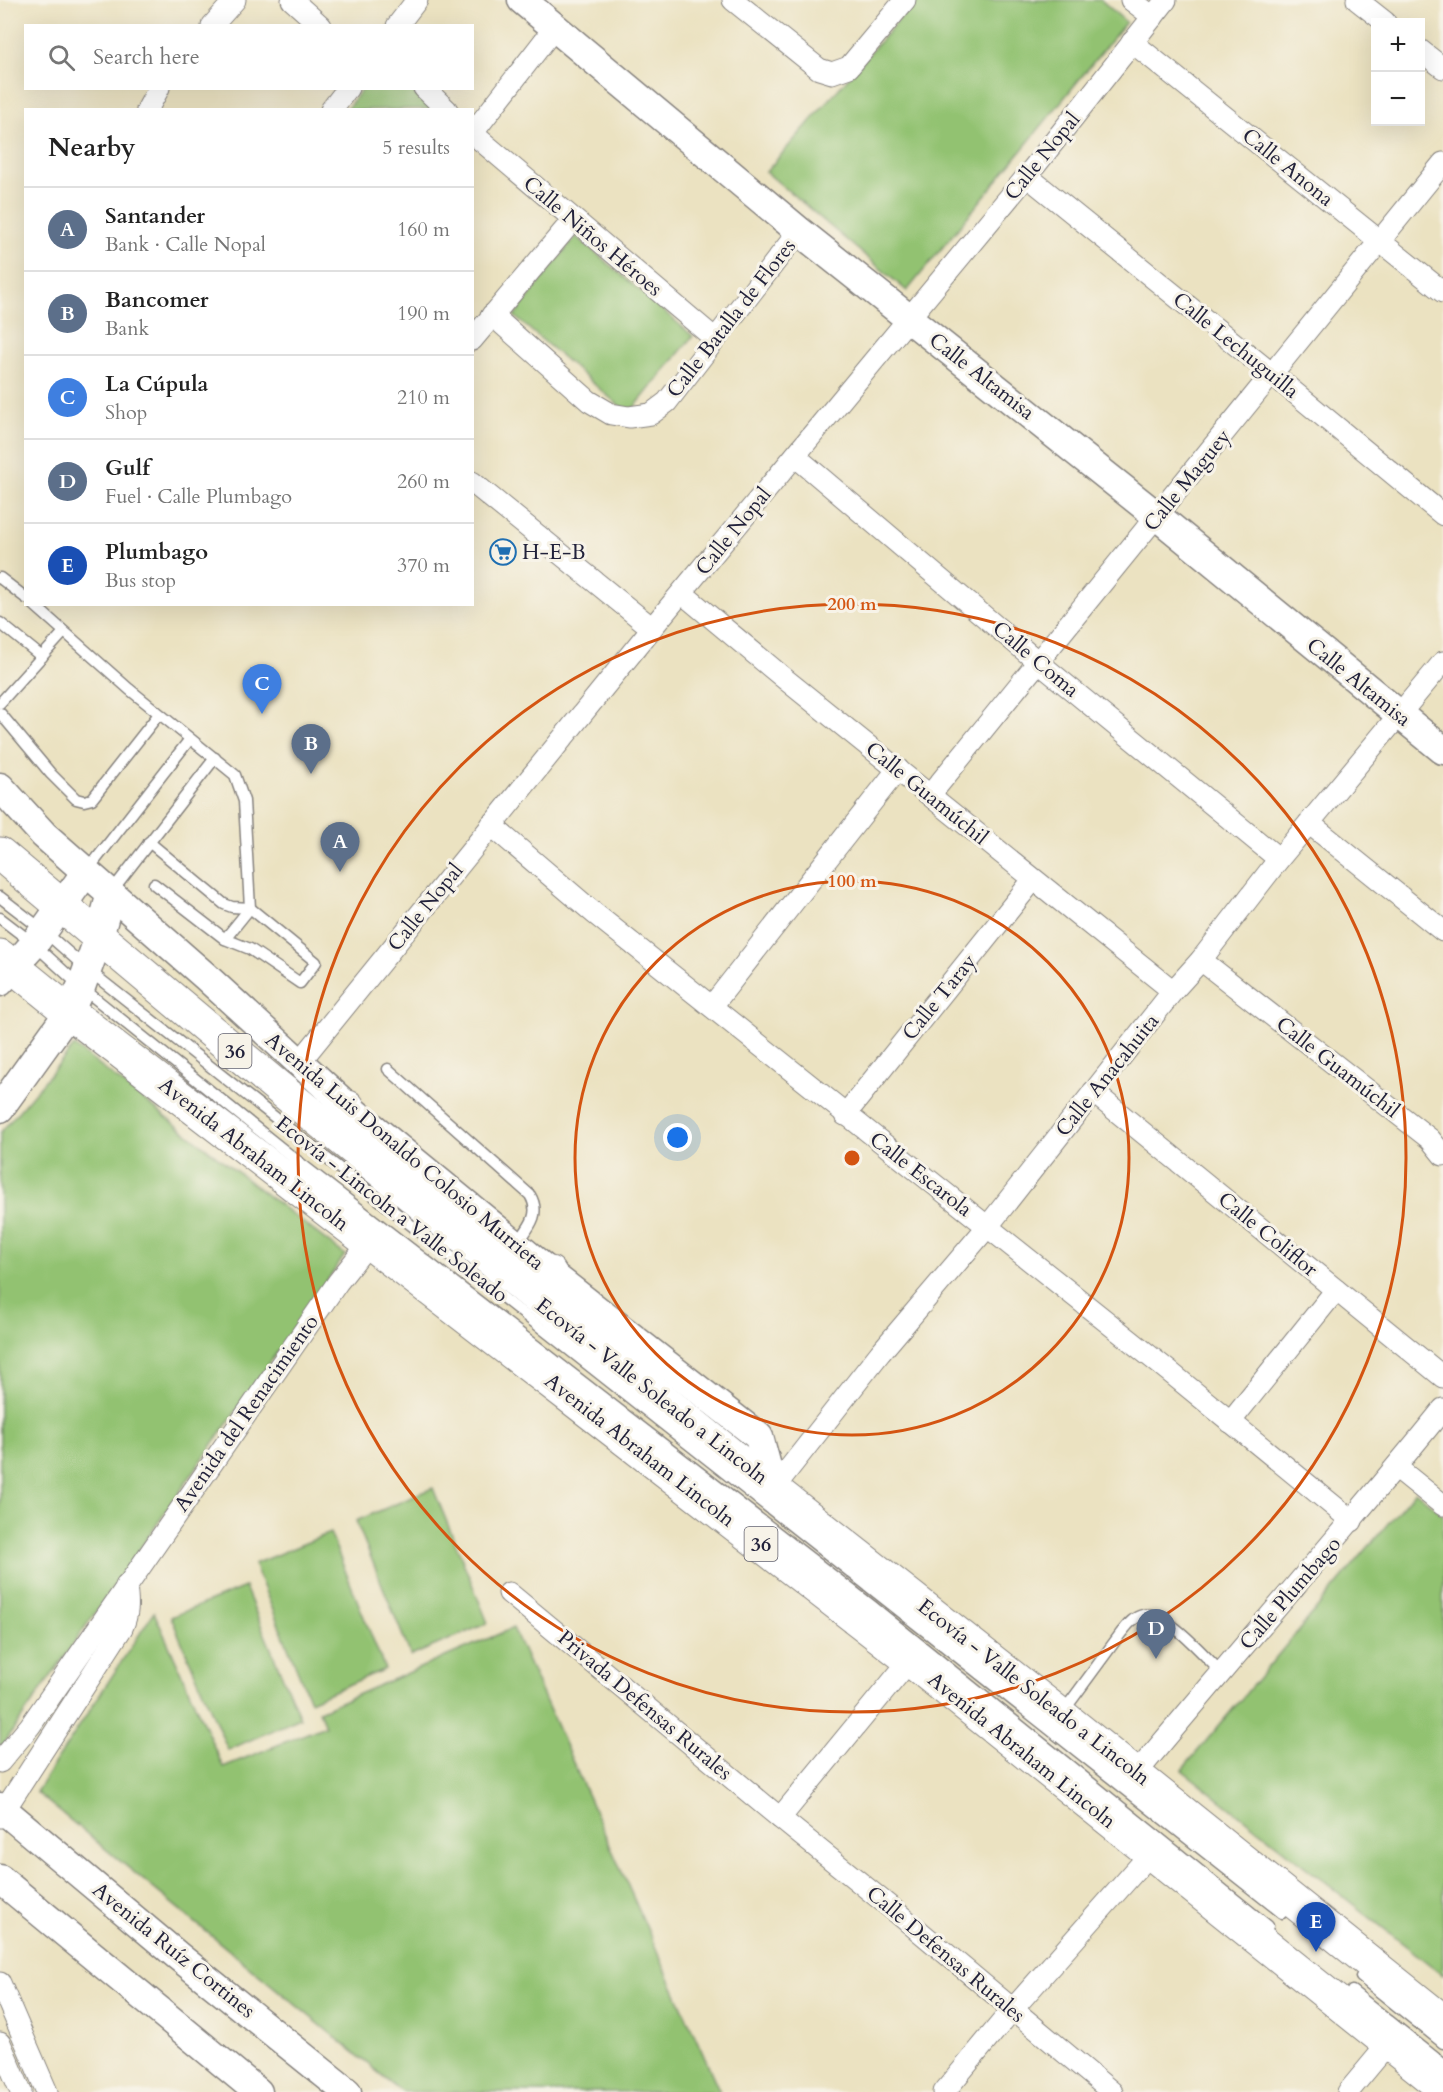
<!DOCTYPE html>
<meta charset="utf-8">
<style>
body{margin:0;font-family:Cardo,serif;background:#f6f6f6;color:#222}
.controls{position:absolute;right:18px;top:18px;display:grid;overflow:hidden;border-radius:0px;box-shadow:0 6px 24px #0002}
.controls button{width:54px;height:54px;display:grid;place-items:center;padding:0;border:0;border-bottom:2px solid #e0e0e0;background:#fff;color:#222;font:30px sans-serif}
.you{position:absolute;left:678px;top:1138px;width:21px;height:21px;margin:-15px;border:4px solid #fff;border-radius:50%;background:#1a73e8;box-shadow:0 0 0 9px #1a73e833}
.badge{display:grid;place-items:center;width:39px;height:39px;border-radius:50%;background:#1f6fb2;color:#fff;font-size:20px;font-weight:700}
.pin{position:absolute;translate:-50% -50px;filter:drop-shadow(0 2px 3px #0008)}
.pin::after{content:'';position:absolute;top:32px;width:21px;height:18px;background:inherit;clip-path:polygon(0 0,100% 0,50% 100%)}
.list{margin:0;padding:0;list-style:none}
h2{display:flex;justify-content:space-between;align-items:center;height:78px;margin:0;padding:0 24px;font-size:26px}
h2 small{font-size:20px;font-weight:400;color:#767676}
.list li{display:grid;grid-template-columns:39px 1fr auto;gap:18px;align-items:center;box-sizing:border-box;height:84px;padding:0 24px;border-top:2px solid #e0e0e0}
.list b{display:block;font-size:22px;white-space:nowrap}
.list p{margin:0;font-size:20px;white-space:nowrap;color:#767676}
.list em{font-size:20px;font-style:normal;color:#767676}
.icon{flex:none;width:33px;height:33px;fill:none;stroke:currentColor;stroke-width:2;stroke-linecap:round;stroke-linejoin:round}
.map{position:relative;flex:none;width:1443px;height:2092px;overflow:hidden}
.search{position:absolute;background:#fff;box-shadow:0 6px 24px #0002;left:24px;top:24px;width:450px;height:66px;display:flex;align-items:center;gap:15px;box-sizing:border-box;padding:0 21px;border-radius:0px;color:#767676;font-size:22px}
.panel{position:absolute;background:#fff;box-shadow:0 6px 24px #0002;left:24px;top:108px;width:450px;height:498px;border-radius:0px}
.map>svg:first-child{display:block}
</style>
<div class="map">
<svg width="1443" height="2092" viewBox="0 0 1443 2092">
<rect width="100%" height="100%" fill="#f7f3e8"/>
<filter id="ink" filterUnits="userSpaceOnUse"><feTurbulence type="fractalNoise" baseFrequency=".0167" numOctaves="2"/><feDisplacementMap in="SourceGraphic" scale="12" xChannelSelector="R" yChannelSelector="G"/><feConvolveMatrix kernelMatrix="1 2 1 2 8 2 1 2 1" color-interpolation-filters="sRGB"/></filter>
<filter id="wash" filterUnits="userSpaceOnUse"><feTurbulence type="fractalNoise" baseFrequency=".008" numOctaves="4" result="noise"/><feDisplacementMap in="SourceGraphic" scale="24" xChannelSelector="R" yChannelSelector="G"/><feGaussianBlur stdDeviation="1.35" result="paint"/><feColorMatrix in="noise" values="0 0 0 0 0 0 0 0 0 0 0 0 0 0 0 0 0 1.4 0 .05"/><feComposite in="paint" operator="in"/></filter>
<g filter="url(#wash)">
<rect width="100%" height="100%" fill="#ebe2c1"/>
<g fill="#92c271" stroke="#5a7256" stroke-width="1.5">
<path d="M916,0h185l25,22 -219,269 -141,-119z"/>
<path d="M363,88l47,1 23,20 -87,1z"/>
<path d="M576,236l117,100 -64,78 -115,-98z"/>
<path d="M74,1046l271,209 -345,494v-616z"/>
<path d="M433,1488l55,135 -77,33 -55,-135z"/>
<path d="M1415,1491l28,23v461l-261,-205z"/>
<path d="M330,1533l55,136 -75,32 -56,-137z"/>
<path d="M245,1587l55,131 -72,32 -57,-133z"/>
<path d="M154,1612l69,155 102,-41 -6,-15 194,-83 207,464h-318l-366,-300z"/>
</g>
</g>
<g filter="url(#ink)">
<g fill="none" stroke-linecap="round" stroke-linejoin="round">
<g stroke="#86827e" stroke-width="13">
<g id="lane">
<path d="M0,578l26,20"/>
<path d="M33,604l96,85 106,86 9,26 6,107 -25,31 -71,-55"/>
<path d="M0,623l42,34"/>
<path d="M0,703l64,-71"/>
<path d="M0,713l51,61 25,25 8,2 8,-2 67,-85"/>
<path d="M149,842l75,62 8,3 18,1 66,54 -16,21 -50,-34 -25,-10"/>
<path d="M87,871l103,-132"/>
<path d="M111,892l104,-134"/>
<path d="M0,897l44,34 43,38 1195,944"/>
<path d="M0,918l34,26 47,43 210,169 581,450 396,320"/>
<path d="M388,1069l142,126c12,20 -2,33 -14,50"/>
<path d="M1063,1712l58,-79c6,-7 12,-16 22,-18 23,-5 61,41 78,57"/>
<path d="M1361,1977l82,66"/>
<path d="M1352,1991l91,73"/>
</g>
</g>
<g stroke="#86827e" stroke-width="23">
<g id="street">
<path d="M292,0l29,26"/>
<path d="M733,0l86,69 13,4 17,-6 56,-67"/>
<path d="M1131,0l22,17"/>
<path d="M1357,0l28,22"/>
<path d="M212,26l23,-26"/>
<path d="M397,26l20,-26"/>
<path d="M1132,42l311,250"/>
<path d="M1420,50l23,18"/>
<path d="M424,88l23,22"/>
<path d="M147,110l12,-22"/>
<path d="M331,110l17,-22"/>
<path d="M472,133l242,205"/>
<path d="M472,134l83,-107"/>
<path d="M1027,176l245,198 171,141"/>
<path d="M492,315l97,86 22,13 18,3 22,-3 16,-12 132,-171"/>
<path d="M472,340l101,-120"/>
<path d="M795,456l243,206 241,197"/>
<path d="M472,482l180,146"/>
<path d="M682,593l103,86 388,312"/>
<path d="M930,795l513,-632"/>
<path d="M1309,823l134,108"/>
<path d="M491,825l103,88 577,460 181,148"/>
<path d="M1201,960l229,179 13,16"/>
<path d="M712,1006l186,-237"/>
<path d="M299,1063l353,-435 375,-452 139,-176"/>
<path d="M1093,1092l350,285"/>
<path d="M845,1115l188,-235"/>
<path d="M1230,1422l106,-132"/>
<path d="M1396,1467l47,38"/>
<path d="M773,1489l107,-136 108,-127 185,-235 28,-31 78,-101 164,-197"/>
<path d="M509,1593l271,225 115,93 217,181"/>
<path d="M0,1762l30,-36 308,-444 31,-39"/>
<path d="M1135,1775c102,-123 208,-242 308,-366"/>
<path d="M0,1817l122,-189c7,-15 6,-26 4,-42"/>
<path d="M780,1818l130,-158"/>
<path d="M0,1983l47,109"/>
<path d="M0,2043l21,49"/>
<path d="M944,2092l68,-82 139,-157"/>
<path d="M1348,2092l40,-48"/>
</g>
</g>
<g stroke="#86827e" stroke-width="31">
<g id="secondary">
<path d="M522,0l277,231 358,285 286,234"/>
<path d="M0,787l44,48 161,141 143,131 202,166 209,164 14,52"/>
<path d="M0,982l34,-38 52,-72"/>
<path d="M0,1108l69,-96 12,-25 18,-50 12,-44"/>
<path d="M0,1807l178,149 169,136"/>
<path d="M0,1879l258,213"/>
</g>
</g>
<g stroke="#86827e" stroke-width="35">
<g id="primary">
<path d="M0,854l274,230 499,405 288,226 382,306"/>
<path d="M0,956l69,56 509,391 332,257 533,427"/>
<path d="M348,1107l22,52"/>
<path d="M550,1273l22,48"/>
</g>
</g>
<use href="#lane" stroke="#fff" stroke-width="10"/>
<use href="#street" stroke="#fff" stroke-width="21"/>
<use href="#secondary" stroke="#fff" stroke-width="28"/>
<use href="#primary" stroke="#fff" stroke-width="33"/>
</g>
</g>
<g fill="none" stroke="#d45411" stroke-width="3">
<circle cx="852" cy="1158" r="277"/>
<circle cx="852" cy="1158" r="554"/>
</g>
<defs>
<g id="supermarket-ring" transform="scale(1.35)"><circle r="9.5" fill="#f7f3e8" stroke="#1f6fb2" stroke-width="1.5"/><path d="M-6-5.5h2.5l.6 2H6L4.5 2H-2.5L-4.4-4H-6ZM-1.5 3.2a1.3 1.3 0 1 0 .1 0ZM3 3.2a1.3 1.3 0 1 0 .1 0Z" fill="#1f6fb2"/></g>
</defs>
<g fill-rule="evenodd">
<use href="#supermarket-ring" x="503" y="552"/>
</g>
<g text-anchor="middle" stroke-width="6" stroke-linejoin="round" paint-order="stroke">
<g fill="#f7f3e8" stroke="#62616f" stroke-width="1.5">
<rect x="218.5" y="1034" width="33" height="34" rx="4.5"/>
<rect x="744.5" y="1527" width="33" height="34" rx="4.5"/>
</g>
<g font-size="20" font-weight="bold" fill="#22223b">
<text x="235" y="1058">36</text>
<text x="761" y="1551">36</text>
</g>
<g font-size="21" fill="#22223b" stroke="#f7f3e8">
<text transform="translate(1042 156) rotate(-51)" y="7">Calle Nopal</text>
<text transform="translate(1288 167) rotate(39)" y="7">Calle Anona</text>
<text transform="translate(593 236) rotate(40)" y="7">Calle Niños Héroes</text>
<text transform="translate(731 318) rotate(-52)" y="7">Calle Batalla de Flores</text>
<text transform="translate(1236 345) rotate(39)" y="7">Calle Lechuguilla</text>
<text transform="translate(982 376) rotate(38)" y="7">Calle Altamisa</text>
<text transform="translate(1187 480) rotate(-51)" y="7">Calle Maguey</text>
<text transform="translate(733 531) rotate(-51)" y="7">Calle Nopal</text>
<text transform="translate(1036 659) rotate(40)" y="7">Calle Coma</text>
<text transform="translate(1359 682) rotate(39)" y="7">Calle Altamisa</text>
<text transform="translate(927 793) rotate(39)" y="7">Calle Guamúchil</text>
<text transform="translate(425 907) rotate(-51)" y="7">Calle Nopal</text>
<text transform="translate(939 997) rotate(-51)" y="7">Calle Taray</text>
<text transform="translate(1338 1067) rotate(38)" y="7">Calle Guamúchil</text>
<text transform="translate(1107 1075) rotate(-51)" y="7">Calle Anacahuita</text>
<text transform="translate(405 1151) rotate(40)" y="7">Avenida Luis Donaldo Colosio Murrieta</text>
<text transform="translate(254 1154) rotate(38)" y="7">Avenida Abraham Lincoln</text>
<text transform="translate(921 1174) rotate(38)" y="7">Calle Escarola</text>
<text transform="translate(392 1209) rotate(38)" y="7">Ecovía - Lincoln a Valle Soleado</text>
<text transform="translate(1268 1234) rotate(39)" y="7">Calle Coliflor</text>
<text transform="translate(652 1391) rotate(38)" y="7">Ecovía - Valle Soleado a Lincoln</text>
<text transform="translate(246 1413) rotate(-55)" y="7">Avenida del Renacimiento</text>
<text transform="translate(640 1450) rotate(38)" y="7">Avenida Abraham Lincoln</text>
<text transform="translate(1290 1593) rotate(-49)" y="7">Calle Plumbago</text>
<text transform="translate(1034 1692) rotate(38)" y="7">Ecovía - Valle Soleado a Lincoln</text>
<text transform="translate(645 1705) rotate(40)" y="7">Privada Defensas Rurales</text>
<text transform="translate(1022 1750) rotate(39)" y="7">Avenida Abraham Lincoln</text>
<text transform="translate(174 1950) rotate(39)" y="7">Avenida Ruíz Cortines</text>
<text transform="translate(946 1954) rotate(40)" y="7">Calle Defensas Rurales</text>
</g>
<g font-size="21" fill="#22223b" stroke="#f7f3e8" text-anchor="start">
<text x="522" y="559">H-E-B</text>
</g>
</g>
<circle cx="852" cy="1158" r="9" fill="#d45411" stroke="#f7f3e8" stroke-width="3"/>
<g font-size="18" text-anchor="middle" font-weight="bold" fill="#d45411" stroke="#f7f3e8" stroke-width="6" stroke-linejoin="round" paint-order="stroke">
<text x="852" y="610">200 m</text>
<text x="852" y="887">100 m</text>
</g>
</svg>
<div class="controls">
<button>+</button>
<button>−</button>
</div>
<div class="you"></div>
<div class="pin badge" style="left:340px;top:872px;background:#5c6f8a">A</div>
<div class="pin badge" style="left:311px;top:774px;background:#5c6f8a">B</div>
<div class="pin badge" style="left:262px;top:714px;background:#3f7fe0">C</div>
<div class="pin badge" style="left:1156px;top:1659px;background:#5c6f8a">D</div>
<div class="pin badge" style="left:1316px;top:1952px;background:#1a4fb4">E</div>
<div class="search"><svg class="icon" aria-label="search" viewBox="0 0 24 24"><circle cx="10" cy="10" r="6"/><path d="M15 15l6 6"/></svg>Search here</div>
<section class="panel">
<h2>Nearby<small>5 results</small></h2>
<ul class="list">
<li><span class="badge" style="background:#5c6f8a">A</span><div><b>Santander</b><p>Bank · Calle Nopal</p></div><em>160 m</em></li>
<li><span class="badge" style="background:#5c6f8a">B</span><div><b>Bancomer</b><p>Bank</p></div><em>190 m</em></li>
<li><span class="badge" style="background:#3f7fe0">C</span><div><b>La Cúpula</b><p>Shop</p></div><em>210 m</em></li>
<li><span class="badge" style="background:#5c6f8a">D</span><div><b>Gulf</b><p>Fuel · Calle Plumbago</p></div><em>260 m</em></li>
<li><span class="badge" style="background:#1a4fb4">E</span><div><b>Plumbago</b><p>Bus stop</p></div><em>370 m</em></li>
</ul>
</section>
</div>
